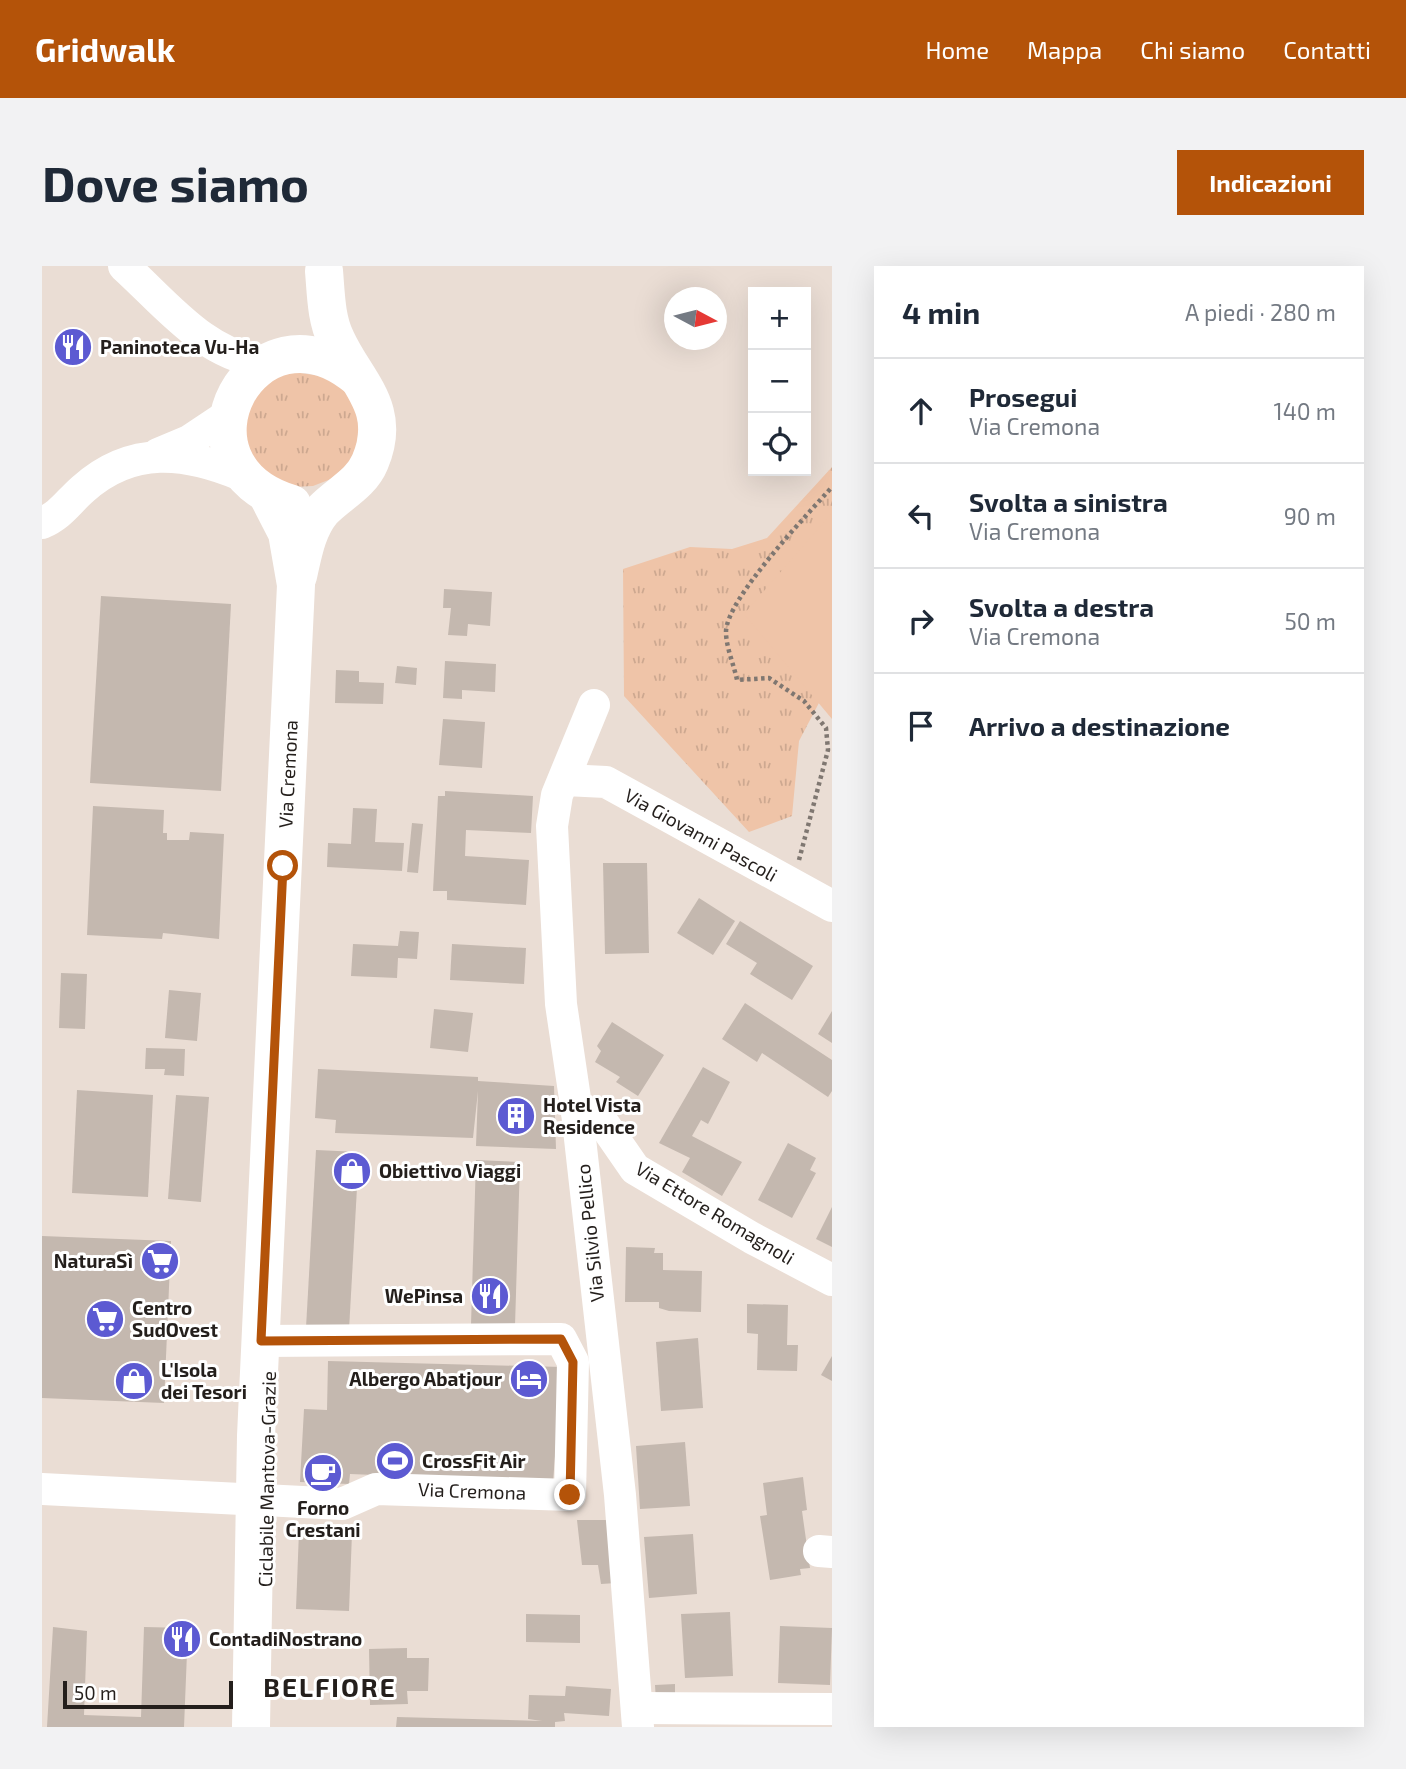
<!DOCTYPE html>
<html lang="it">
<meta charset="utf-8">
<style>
body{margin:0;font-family:"Exo 2",sans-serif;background:#f2f2f3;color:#1f2937}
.controls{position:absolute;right:21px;top:21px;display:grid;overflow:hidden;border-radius:0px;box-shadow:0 7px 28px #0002}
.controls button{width:63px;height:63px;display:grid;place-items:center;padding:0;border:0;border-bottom:2px solid #e0e1e3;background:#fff;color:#1f2937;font:35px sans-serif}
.compass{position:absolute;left:622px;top:21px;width:63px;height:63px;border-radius:50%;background:#fff;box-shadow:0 7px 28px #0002;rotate:97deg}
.scale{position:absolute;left:21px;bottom:18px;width:170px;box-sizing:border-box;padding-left:7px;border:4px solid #241f1c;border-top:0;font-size:19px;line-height:24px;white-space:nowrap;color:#241f1c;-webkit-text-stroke:5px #fff;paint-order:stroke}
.stop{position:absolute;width:21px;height:21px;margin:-16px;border:5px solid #b45309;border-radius:50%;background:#fff}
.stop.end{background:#b45309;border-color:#fff;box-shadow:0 2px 7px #0008}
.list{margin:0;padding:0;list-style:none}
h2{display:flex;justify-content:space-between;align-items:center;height:91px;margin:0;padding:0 28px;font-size:30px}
h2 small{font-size:23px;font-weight:400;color:#747a83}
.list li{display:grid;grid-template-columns:46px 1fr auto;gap:21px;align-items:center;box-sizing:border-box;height:105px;padding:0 28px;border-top:2px solid #e0e1e3}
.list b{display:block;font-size:26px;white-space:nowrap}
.list p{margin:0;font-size:23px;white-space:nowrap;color:#747a83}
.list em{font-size:23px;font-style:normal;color:#747a83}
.icon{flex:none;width:38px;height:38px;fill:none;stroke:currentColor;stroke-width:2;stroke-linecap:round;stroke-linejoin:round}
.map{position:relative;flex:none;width:790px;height:1461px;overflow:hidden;border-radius:0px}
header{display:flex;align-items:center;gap:42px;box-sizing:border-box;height:98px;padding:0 35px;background:#b45309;color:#fff}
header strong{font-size:33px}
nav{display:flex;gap:38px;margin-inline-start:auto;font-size:24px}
.intro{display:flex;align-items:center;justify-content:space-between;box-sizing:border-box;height:168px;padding:0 42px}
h1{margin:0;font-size:49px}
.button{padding:18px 32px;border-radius:0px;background:#b45309;color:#fff;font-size:24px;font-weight:700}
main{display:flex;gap:42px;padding:0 42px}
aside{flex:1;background:#fff;border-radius:0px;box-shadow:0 7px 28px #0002}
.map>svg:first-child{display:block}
</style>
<header>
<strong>Gridwalk</strong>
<nav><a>Home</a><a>Mappa</a><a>Chi siamo</a><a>Contatti</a></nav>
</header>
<div class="intro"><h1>Dove siamo</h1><a class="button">Indicazioni</a></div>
<main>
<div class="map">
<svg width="790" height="1461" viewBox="0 0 790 1461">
<defs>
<pattern id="grass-tufts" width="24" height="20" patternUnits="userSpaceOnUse" patternTransform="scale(1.75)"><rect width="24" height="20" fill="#efc4a8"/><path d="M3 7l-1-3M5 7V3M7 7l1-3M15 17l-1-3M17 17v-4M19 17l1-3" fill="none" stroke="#cda890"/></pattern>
</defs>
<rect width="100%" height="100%" fill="#eaddd4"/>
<g fill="url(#grass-tufts)">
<path d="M236,104l58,8 23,33 -2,39 -11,16 -15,13 -18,7 -20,1 -19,-6 -27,-26 -6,-39z"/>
<path d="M790,201v211l-33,63 -7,75 -43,16 -125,-136 -1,-127 67,-22 42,2 35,-11z"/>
</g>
<path fill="#efc4a8" d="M790,247v206l-88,-105z"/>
<g fill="#c4b8af">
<path d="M402,323l48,3 -2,34 -22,-2 -1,12 -19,-1 3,-27h-8z"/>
<path d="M59,330l130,8 -10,187 -131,-8z"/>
<path d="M403,395l51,3 -1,28 -33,-2v9l-19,-1z"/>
<path d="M355,400l20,2 -1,17 -21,-2z"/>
<path d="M294,404l23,1v11l25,1 -1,21 -48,-1z"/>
<path d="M401,453l42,3 -3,46 -43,-3z"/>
<path d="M403,525l88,5 -2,37 -65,-3 -1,26 64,4 -3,45 -79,-5v-9h-14l5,-95h7z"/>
<path d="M51,540l71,4 -1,23h4v7h22l1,-8 34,2 -5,105 -56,-6 -1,6 -75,-4z"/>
<path d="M311,542l24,1 -2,33 29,1 -2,28 -75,-4 1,-24 23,1z"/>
<path d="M370,557l11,1 -5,49 -11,-1z"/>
<path d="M561,597h44l2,90 -44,1z"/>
<path d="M657,632l36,23 -22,34 -36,-22z"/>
<path d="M698,655l73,45 -21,34 -42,-26 7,-11 -31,-19z"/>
<path d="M358,665l19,1 -2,27 -19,-1 -1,20 -46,-2 2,-32 45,2z"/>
<path d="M410,678l74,4 -2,36 -74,-4z"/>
<path d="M19,707l26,1 -2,55 -26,-1z"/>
<path d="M127,724l32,3 -4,48 -32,-3z"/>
<path d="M703,737l87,57v31l-4,6 -66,-44 -5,9 -35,-23z"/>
<path d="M392,743l39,4 -5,39 -38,-4z"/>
<path d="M790,745v32l-14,-9z"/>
<path d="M570,756l52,33 -26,41 -22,-14 4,-5 -25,-15 6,-11 -4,-5z"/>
<path d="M104,782l39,1 -1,27 -20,-1 1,-6h-20z"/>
<path d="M661,801l27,15 -22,42 -7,-4 -9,16 50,26 -20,34 -40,-24 8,-14 -31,-15z"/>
<path d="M276,803l160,8v4l76,5 2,63 -80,-3 2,-55 -5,47 -138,-5 1,-13 -21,-2z"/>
<path d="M35,824l76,5 -5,102 -76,-4z"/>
<path d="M134,829l33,2 -8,105 -33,-3z"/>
<path d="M746,877l28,15 -6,12 6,3 -24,45 -34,-18z"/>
<path d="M274,884l43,2 -10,178 -43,-2z"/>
<path d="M434,894l44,2 -5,164 -44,-1z"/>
<path d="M790,941v40l-16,-8z"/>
<path d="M0,970l129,5 -7,162 -122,-5z"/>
<path d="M584,981l29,1 -1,5h9v17l39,1 -1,41 -32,-1 -10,-3v-6h-34z"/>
<path d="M705,1038l41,1 -1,40h11l-1,26 -40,-1 1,-36 -11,-1z"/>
<path d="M656,1072l5,70 -42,3 -5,-69z"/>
<path d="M790,1090v25l-11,-6z"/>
<path d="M286,1095l234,6 -9,115 -203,-8 -1,10 -49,-2 4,-73 23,1z"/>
<path d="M643,1176l5,64 -50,3 -4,-63z"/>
<path d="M761,1211l4,33 -5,1 8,57 -10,1 1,6 -31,5 -10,-64 7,-1 -4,-32z"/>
<path d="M535,1254h34l5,63 -15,1 -3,-19h-16z"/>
<path d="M257,1265l53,2 -3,78 -53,-2z"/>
<path d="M651,1268l4,60 -48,4 -5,-61z"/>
<path d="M688,1346l3,64 -48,2 -4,-64z"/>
<path d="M484,1348l54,1v28l-54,-1z"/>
<path d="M738,1360l52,2 -2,57 -52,-2z"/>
<path d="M11,1361l34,4 -3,84 57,2 3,-90 44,1 -4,99h-137z"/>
<path d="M365,1382v10h22l-1,33h-21l1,13 -38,1 -1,-56z"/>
<path d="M633,1418v16l-19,1 -1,-16z"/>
<path d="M524,1420l45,3 -2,27 -45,-3 1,8 -10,1v5h-159l1,-10 145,4 -14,-2 1,-24 36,1z"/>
</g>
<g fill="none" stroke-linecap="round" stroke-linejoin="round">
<path stroke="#7f7771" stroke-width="4.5" stroke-dasharray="3.5 3.5" stroke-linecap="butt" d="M757,594l29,-110 -2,-22 -22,-27 -35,-23 -32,2c-3,-15 -11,-33 -11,-48 0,-33 82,-118 106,-145"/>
<g stroke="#fff" stroke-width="32">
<path d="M82,0c41,37 83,92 142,96"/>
<path d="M116,188l31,-13 39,-26"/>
<path d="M0,257c19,-8 26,-21 41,-34 49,-44 103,-37 158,-14"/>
<path d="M552,439l-37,90 -5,31 9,178 16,108 43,383 18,232"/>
<path d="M523,514l41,2 226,124"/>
<path d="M535,846l22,5 36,52 117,69 80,42"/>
<path d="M0,1223l300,15 34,-15 194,6 3,-133 -12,-23 -300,2"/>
<path d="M777,1285l13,1"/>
<path d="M596,1442l194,1"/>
</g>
<g stroke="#fff" stroke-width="38">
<path d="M250,238c-131,-39 -38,-213 66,-126"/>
<path d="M256,310c5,-22 9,-47 24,-65 16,-17 39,-27 48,-49 23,-54 -14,-79 -34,-123 -10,-20 -10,-45 -12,-68"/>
<path d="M209,1461l5,-291 40,-851 -9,-52 -18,-35"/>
</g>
</g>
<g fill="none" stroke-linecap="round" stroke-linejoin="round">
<path stroke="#b45309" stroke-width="9" d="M241,600l-22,475 300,-2 12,23 -3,133"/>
</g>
<defs>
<g id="restaurant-disc" transform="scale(2.0125)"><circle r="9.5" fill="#5c5ad2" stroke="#fff"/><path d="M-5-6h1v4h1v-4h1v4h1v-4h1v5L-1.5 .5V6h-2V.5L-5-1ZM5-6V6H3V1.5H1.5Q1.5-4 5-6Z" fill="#fff"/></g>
<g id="building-disc" transform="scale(2.0125)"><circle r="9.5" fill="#5c5ad2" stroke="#fff"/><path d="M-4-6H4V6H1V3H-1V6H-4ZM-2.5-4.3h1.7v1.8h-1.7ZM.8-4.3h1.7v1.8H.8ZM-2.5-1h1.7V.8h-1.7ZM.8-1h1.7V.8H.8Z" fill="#fff"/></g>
<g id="shop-disc" transform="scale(2.0125)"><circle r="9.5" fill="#5c5ad2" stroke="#fff"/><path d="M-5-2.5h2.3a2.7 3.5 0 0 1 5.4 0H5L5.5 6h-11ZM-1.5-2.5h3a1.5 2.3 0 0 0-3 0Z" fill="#fff"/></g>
<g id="supermarket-disc" transform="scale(2.0125)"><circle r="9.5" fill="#5c5ad2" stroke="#fff"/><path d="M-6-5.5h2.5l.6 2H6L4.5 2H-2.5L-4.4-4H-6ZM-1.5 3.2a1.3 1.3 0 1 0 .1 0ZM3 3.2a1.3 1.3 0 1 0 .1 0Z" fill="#fff"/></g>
<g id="hotel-disc" transform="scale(2.0125)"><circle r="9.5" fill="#5c5ad2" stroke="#fff"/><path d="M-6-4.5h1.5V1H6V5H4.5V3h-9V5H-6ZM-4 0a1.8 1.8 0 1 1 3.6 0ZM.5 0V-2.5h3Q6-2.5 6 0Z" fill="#fff"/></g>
<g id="stadium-disc" transform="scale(2.0125)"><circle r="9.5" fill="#5c5ad2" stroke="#fff"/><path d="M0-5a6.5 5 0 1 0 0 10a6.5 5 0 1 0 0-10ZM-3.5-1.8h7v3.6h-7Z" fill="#fff"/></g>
<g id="cafe-disc" transform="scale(2.0125)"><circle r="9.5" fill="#5c5ad2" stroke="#fff"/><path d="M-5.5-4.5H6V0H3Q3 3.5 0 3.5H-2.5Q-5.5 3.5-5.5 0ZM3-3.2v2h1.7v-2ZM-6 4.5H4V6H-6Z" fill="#fff"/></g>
</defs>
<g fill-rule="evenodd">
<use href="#restaurant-disc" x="31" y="81"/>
<use href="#building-disc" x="474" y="850"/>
<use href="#shop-disc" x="310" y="905"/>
<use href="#supermarket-disc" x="118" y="995"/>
<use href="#restaurant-disc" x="448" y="1030"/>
<use href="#supermarket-disc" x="63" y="1053"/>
<use href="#hotel-disc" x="487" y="1113"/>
<use href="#shop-disc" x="92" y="1115"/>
<use href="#stadium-disc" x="353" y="1195"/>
<use href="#cafe-disc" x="281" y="1207"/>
<use href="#restaurant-disc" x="140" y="1373"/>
</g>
<g text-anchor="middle" stroke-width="6" stroke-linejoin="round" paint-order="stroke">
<g font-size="19" font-weight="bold" fill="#241f1c" stroke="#fff" text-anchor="start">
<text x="58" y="88">Paninoteca Vu-Ha</text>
<text x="501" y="846">Hotel Vista<tspan x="501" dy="22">Residence</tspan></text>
<text x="337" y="912">Obiettivo Viaggi</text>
<text x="91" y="1002" text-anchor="end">NaturaSì</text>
<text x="421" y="1037" text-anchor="end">WePinsa</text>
<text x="90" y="1049">Centro<tspan x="90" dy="22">SudOvest</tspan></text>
<text x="119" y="1111">L'Isola<tspan x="119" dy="22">dei Tesori</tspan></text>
<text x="460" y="1120" text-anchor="end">Albergo Abatjour</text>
<text x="380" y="1202">CrossFit Air</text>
<text x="281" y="1249" text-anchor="middle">Forno<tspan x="281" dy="22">Crestani</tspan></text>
<text x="167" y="1380">ContadiNostrano</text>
</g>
<g font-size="19" fill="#241f1c" stroke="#fff">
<text transform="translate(246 508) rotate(-87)" y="7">Via Cremona</text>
<text transform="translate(659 569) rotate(29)" y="7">Via Giovanni Pascoli</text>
<text transform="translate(673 947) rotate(31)" y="7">Via Ettore Romagnoli</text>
<text transform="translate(548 967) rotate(-96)" y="7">Via Silvio Pellico</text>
<text transform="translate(225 1213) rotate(-89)" y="7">Ciclabile Mantova-Grazie</text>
<text transform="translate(430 1225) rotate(2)" y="7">Via Cremona</text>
</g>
<g font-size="26" font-weight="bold" letter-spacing="2" fill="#241f1c" stroke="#fff">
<text x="288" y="1431">BELFIORE</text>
</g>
</g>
</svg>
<div class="controls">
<button>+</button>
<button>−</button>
<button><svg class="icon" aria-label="locate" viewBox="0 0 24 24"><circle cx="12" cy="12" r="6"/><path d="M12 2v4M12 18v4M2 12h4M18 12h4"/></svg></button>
</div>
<svg class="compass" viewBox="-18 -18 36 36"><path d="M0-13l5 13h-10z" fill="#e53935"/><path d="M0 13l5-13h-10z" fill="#747a83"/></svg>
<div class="scale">50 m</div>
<div class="stop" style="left:241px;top:600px"></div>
<div class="stop end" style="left:528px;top:1229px"></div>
</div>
<aside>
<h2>4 min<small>A piedi · 280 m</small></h2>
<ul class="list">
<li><svg class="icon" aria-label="ahead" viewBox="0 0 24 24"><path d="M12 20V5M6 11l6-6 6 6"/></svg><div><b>Prosegui</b><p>Via Cremona</p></div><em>140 m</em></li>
<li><svg class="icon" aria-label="left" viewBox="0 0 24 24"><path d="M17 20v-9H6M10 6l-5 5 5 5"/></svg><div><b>Svolta a sinistra</b><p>Via Cremona</p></div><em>90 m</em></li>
<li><svg class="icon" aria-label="right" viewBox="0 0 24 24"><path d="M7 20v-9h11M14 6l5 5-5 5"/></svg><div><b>Svolta a destra</b><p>Via Cremona</p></div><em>50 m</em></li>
<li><svg class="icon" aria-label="arrive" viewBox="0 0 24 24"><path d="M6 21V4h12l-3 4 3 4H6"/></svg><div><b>Arrivo a destinazione</b></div></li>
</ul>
</aside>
</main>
